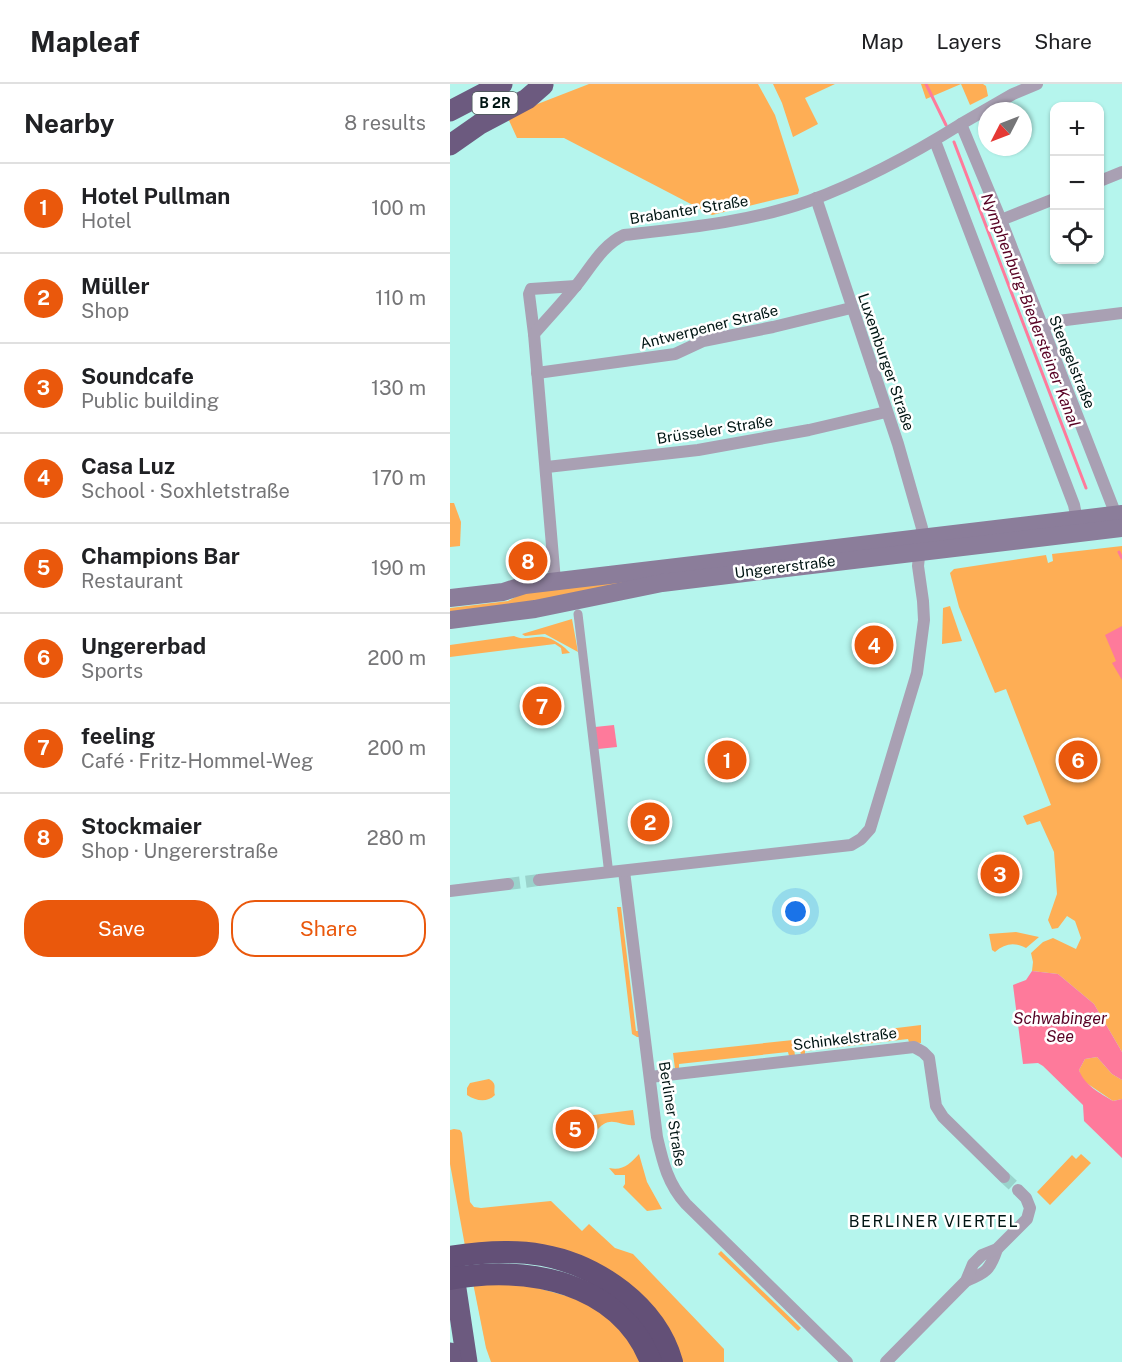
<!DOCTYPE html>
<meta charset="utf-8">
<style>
body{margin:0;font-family:"Public Sans",sans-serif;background:#f2f2f2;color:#202124}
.controls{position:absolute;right:18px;top:18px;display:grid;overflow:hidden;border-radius:12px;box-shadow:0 2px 4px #0004}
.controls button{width:54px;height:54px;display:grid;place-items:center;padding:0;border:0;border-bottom:2px solid #e0e0e0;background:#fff;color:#202124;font:30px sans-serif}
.compass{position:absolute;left:528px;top:18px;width:54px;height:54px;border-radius:50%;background:#fff;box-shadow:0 2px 4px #0004;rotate:228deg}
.you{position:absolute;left:346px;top:828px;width:21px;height:21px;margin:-15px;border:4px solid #fff;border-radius:50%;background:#1a73e8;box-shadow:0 0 0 9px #1a73e833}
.badge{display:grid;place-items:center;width:39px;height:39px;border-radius:50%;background:#ea580c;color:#fff;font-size:20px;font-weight:700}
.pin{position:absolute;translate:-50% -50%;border:3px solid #fff;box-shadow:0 2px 6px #0006}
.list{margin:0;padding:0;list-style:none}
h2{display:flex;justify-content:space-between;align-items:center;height:78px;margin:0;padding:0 24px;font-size:26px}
h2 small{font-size:20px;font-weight:400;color:#757577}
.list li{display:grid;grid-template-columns:39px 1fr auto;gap:18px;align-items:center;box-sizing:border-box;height:90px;padding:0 24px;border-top:2px solid #e0e0e0}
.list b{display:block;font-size:22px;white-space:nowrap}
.list p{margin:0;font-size:20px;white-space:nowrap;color:#757577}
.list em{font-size:20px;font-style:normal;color:#757577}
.actions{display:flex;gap:12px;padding:18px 24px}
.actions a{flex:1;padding:14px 0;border:2px solid #ea580c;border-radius:24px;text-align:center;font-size:21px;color:#ea580c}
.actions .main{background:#ea580c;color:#fff}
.icon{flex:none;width:33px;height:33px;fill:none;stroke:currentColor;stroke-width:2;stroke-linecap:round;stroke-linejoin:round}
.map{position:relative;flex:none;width:672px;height:1278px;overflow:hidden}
header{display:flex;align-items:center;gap:36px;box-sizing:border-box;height:84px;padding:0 30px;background:#fff;border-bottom:2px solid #e0e0e0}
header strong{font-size:28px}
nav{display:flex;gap:33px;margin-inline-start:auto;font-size:21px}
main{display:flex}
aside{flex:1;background:#fff}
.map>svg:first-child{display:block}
</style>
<header>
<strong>Mapleaf</strong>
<nav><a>Map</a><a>Layers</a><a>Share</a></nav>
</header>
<main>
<aside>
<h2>Nearby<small>8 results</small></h2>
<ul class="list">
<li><span class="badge">1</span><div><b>Hotel Pullman</b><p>Hotel</p></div><em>100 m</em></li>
<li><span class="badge">2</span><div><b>Müller</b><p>Shop</p></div><em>110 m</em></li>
<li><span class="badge">3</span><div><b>Soundcafe</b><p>Public building</p></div><em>130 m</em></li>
<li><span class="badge">4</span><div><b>Casa Luz</b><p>School · Soxhletstraße</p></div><em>170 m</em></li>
<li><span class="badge">5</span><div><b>Champions Bar</b><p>Restaurant</p></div><em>190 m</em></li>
<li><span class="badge">6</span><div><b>Ungererbad</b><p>Sports</p></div><em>200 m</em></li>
<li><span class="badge">7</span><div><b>feeling</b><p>Café · Fritz-Hommel-Weg</p></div><em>200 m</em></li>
<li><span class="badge">8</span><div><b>Stockmaier</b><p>Shop · Ungererstraße</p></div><em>280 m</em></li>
</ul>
<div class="actions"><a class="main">Save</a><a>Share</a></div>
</aside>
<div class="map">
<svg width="672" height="1278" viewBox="0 0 672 1278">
<rect width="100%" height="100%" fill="#b5f5ed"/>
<g fill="#feae55">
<path d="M139,0h169l17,31 24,75 -1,4 -86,21 -148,-77h-47l-10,-22z"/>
<path d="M323,0h62l-30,14 13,26 -25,13 -11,-34z"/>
<path d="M471,0h62l3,2 2,10 -18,9 -9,-21 -35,15z"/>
<path d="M0,419h4l7,19 -1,24 -10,1z"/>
<path d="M672,462v506l-28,-48 -36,-30 -26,-3 1,-9 -2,-9 12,-11 10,-4 23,11 5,-11 -6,-17 -8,-5 -9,12 -6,1 -4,-9 9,-26 -3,-42 -14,-31 -13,4 -4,-9 28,-11 -45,-116 -11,4 -36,-86 -9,-34 4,-4 92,-14 2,8 5,-2 -1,-7z"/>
<path d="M335,476l-335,54v-6l58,-7 19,-10z"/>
<path d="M500,522l12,35 -20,3 1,-36z"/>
<path d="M122,535l6,33 -33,-18 -20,2 -3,-2z"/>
<path d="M64,552c10,5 19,0 30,1 9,1 21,10 26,16l-8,1 -1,-6 -6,-4 -105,13v-12z"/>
<path d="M167,823h4l15,124h3l1,6h-3l-5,-3z"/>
<path d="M566,848l23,5 -13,11c-11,-6 -21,-5 -31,4l-3,-2 -3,-16z"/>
<path d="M471,941v18l-12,-1 -1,-3 -103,12v4l-4,1 -2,-16z"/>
<path d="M343,956l2,16h-6l-1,-4 -109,12v4l-4,1 -2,-16z"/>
<path d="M647,973l15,17 10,6v19l-9,2 -31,-21 -3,-10 6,-11z"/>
<path d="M39,995c9,5 4,9 6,16 -8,8 -19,6 -28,0v-7l3,-5z"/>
<path d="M183,1026l2,15c-17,2 -25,-13 -41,9l-5,1 -3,-19z"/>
<path d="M4,1045l6,1 2,3 8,69 4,5 7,1 70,-7 31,30 7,-7 26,24 18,6 91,95v13h-43l-61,-82 -155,-34 -15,-82v-34z"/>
<path d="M189,1070l8,28 15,27 -15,2 -24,-24 2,-3v-9h-10l-6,-7c14,3 21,-4 30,-14z"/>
<path d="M631,1070l10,9 -41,42 -13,-13 35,-37 4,4z"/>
<path d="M271,1167l80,77 -3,3 -80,-77z"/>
<path d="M52,1194l97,27 48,57h-156l-5,-14 -13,-65z"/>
</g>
<g fill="#fe7a9b">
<path d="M672,542v54l-10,-17 4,-2 -11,-26z"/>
<path d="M164,641l3,22 -19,2 -3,-22z"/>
<path d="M582,887l26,3 36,30 28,48v28l-10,-6 -15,-17 -12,2 -6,11c5,15 21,23 34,31l9,-2v59l-38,-37 -1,-16 -40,-39 -5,-3 -15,1 -10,-79 13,-5z"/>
</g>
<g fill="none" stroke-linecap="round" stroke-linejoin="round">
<g stroke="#fe7a9b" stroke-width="3">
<path d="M476,0l20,41"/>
<path d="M504,58l132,346"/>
<path d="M669,468l3,6"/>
</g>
<g stroke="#9ad3cc" stroke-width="12" stroke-dasharray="12 6" stroke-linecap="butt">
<path d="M58,800l31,-4"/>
<path d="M554,1093l14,13"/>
</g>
<path stroke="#a9a0b3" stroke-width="9" d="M128,530l30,252"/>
<g stroke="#a9a0b3" stroke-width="12">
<path d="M511,40l52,-30 24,-10"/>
<path d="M485,57l139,364 3,15"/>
<path d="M650,97l22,-9"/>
<path d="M551,136l53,-21"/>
<path d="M592,243l16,-6 64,-8"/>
<path d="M84,250l-5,-40 2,-5 45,-3"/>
<path d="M87,289l138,-19 28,-13 70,-14 78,-19"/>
<path d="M97,383l151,-17 111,-20 77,-18"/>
<path d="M105,497l-21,-247c14,-16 28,-31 41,-47 15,-18 27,-42 49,-52 62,-7 126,-13 185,-34 54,-20 104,-47 152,-77l40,96 115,295"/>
<path d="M174,787l33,266c6,26 11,47 29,67l161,158"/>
<path d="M89,796l312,-35 10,-6 9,-10 47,-156 7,-53 -1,-19 -5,-35 4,-38 -24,-84 -82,-246"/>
<path d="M0,807l58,-7"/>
<path d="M200,993l264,-30 9,5 6,6 7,48 7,11 61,60"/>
<path d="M516,1197c20,-8 24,-11 31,-32"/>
<path d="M436,1278l80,-81 7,-17 9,-9 15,-6 30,-30 3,-11 -4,-10 -8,-8"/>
</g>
<g stroke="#8b7d9a" stroke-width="18">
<path d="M0,514l53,-6 22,-7 597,-71"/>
<path d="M0,536l85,-11 127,-26 460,-55"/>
</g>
<g stroke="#6c5a7f" stroke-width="21">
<path d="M0,27l52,-27"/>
<path d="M0,61l30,-21 47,-25 16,-14"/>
<path d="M2,1178l15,100"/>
<path d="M0,1269l1,9"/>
</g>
<g stroke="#635077" stroke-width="22">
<path d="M0,1173c30,-5 63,-7 92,-2 56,10 114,51 130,107"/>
<path d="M0,1195c76,-15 170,3 201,83"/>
</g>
</g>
<g text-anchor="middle" stroke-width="5" stroke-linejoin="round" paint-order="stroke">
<rect fill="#fff" stroke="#4c5b5a" stroke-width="1.5" x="22.5" y="8" width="45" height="22" rx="4.5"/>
<g font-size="14" font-weight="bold" fill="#001513">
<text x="45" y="24">B 2R</text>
</g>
<g font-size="15" fill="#001513" stroke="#fff">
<text transform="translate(239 126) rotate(-9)" y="5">Brabanter Straße</text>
<text transform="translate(259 243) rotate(-14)" y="5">Antwerpener Straße</text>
<text transform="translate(436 278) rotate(71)" y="5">Luxemburger Straße</text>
<text transform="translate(622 278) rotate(68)" y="5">Stengelstraße</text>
<text transform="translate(265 346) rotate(-9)" y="5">Brüsseler Straße</text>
<text transform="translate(335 483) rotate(-7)" y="5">Ungererstraße</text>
<text transform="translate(395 955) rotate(-7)" y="5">Schinkelstraße</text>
<text transform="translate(222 1030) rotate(81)" y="5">Berliner Straße</text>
</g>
<g font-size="16" font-style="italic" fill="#580224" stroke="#fff">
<text transform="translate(581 226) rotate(69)" y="6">Nymphenburg-Biedersteiner Kanal</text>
<text x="610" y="940">Schwabinger<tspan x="610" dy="18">See</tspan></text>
</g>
<g font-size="16" letter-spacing="1.5" fill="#001513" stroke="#fff">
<text x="484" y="1143">BERLINER VIERTEL</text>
</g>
</g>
</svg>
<div class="controls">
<button>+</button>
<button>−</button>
<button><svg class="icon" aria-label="locate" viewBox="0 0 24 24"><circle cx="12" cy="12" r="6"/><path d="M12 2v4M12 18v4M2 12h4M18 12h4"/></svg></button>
</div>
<svg class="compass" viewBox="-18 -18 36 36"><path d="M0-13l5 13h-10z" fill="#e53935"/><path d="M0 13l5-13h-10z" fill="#757577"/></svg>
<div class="you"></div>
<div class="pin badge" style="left:277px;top:676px">1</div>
<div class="pin badge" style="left:200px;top:738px">2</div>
<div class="pin badge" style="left:550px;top:790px">3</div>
<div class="pin badge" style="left:424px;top:561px">4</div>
<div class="pin badge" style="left:125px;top:1045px">5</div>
<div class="pin badge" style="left:628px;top:676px">6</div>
<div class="pin badge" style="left:92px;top:622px">7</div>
<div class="pin badge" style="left:78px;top:477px">8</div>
</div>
</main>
